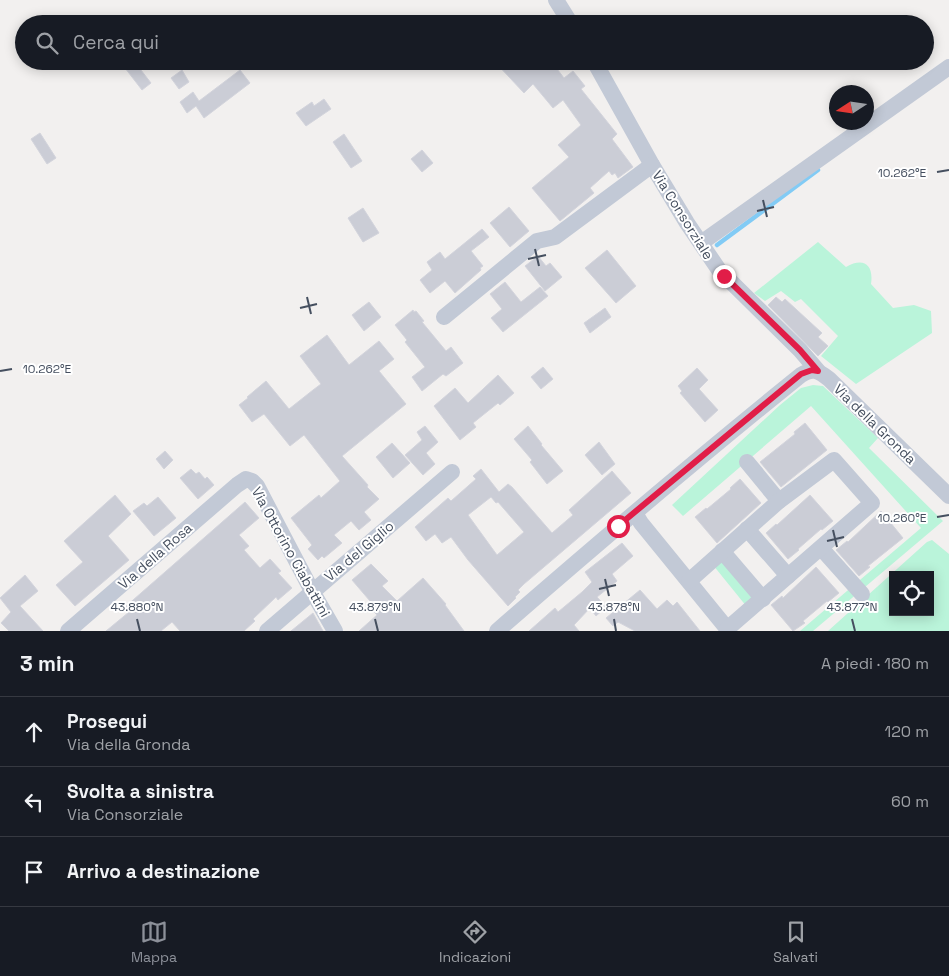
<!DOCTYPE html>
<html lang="it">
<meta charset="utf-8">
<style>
body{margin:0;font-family:"Space Grotesk",sans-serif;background:#242831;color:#f1f3f6}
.controls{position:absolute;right:15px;bottom:15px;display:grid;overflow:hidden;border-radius:0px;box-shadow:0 2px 12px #0003}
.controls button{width:45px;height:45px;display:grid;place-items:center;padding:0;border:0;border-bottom:1px solid #363941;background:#171b24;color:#f1f3f6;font:25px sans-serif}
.compass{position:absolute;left:829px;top:85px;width:45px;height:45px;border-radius:50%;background:#171b24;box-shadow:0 2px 12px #0003;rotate:258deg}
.stop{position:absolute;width:15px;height:15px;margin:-11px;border:4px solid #e11d48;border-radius:50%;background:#fff}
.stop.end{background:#e11d48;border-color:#fff;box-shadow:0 1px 5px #0008}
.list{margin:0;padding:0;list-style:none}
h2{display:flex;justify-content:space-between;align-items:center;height:65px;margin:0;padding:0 20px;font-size:21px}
h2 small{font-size:16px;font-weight:400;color:#9ea1a6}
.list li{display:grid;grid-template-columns:32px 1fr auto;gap:15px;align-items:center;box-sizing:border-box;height:70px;padding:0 20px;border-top:1px solid #363941}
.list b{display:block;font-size:19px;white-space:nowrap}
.list p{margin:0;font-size:16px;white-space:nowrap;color:#9ea1a6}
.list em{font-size:16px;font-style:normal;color:#9ea1a6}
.icon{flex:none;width:28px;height:28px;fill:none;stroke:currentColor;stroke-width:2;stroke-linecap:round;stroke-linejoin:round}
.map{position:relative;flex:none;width:949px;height:631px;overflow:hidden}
.search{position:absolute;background:#171b24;box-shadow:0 2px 12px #0003;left:15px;right:15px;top:15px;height:55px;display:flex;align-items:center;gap:12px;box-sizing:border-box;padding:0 18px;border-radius:28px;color:#9ea1a6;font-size:19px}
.sheet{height:275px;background:#171b24}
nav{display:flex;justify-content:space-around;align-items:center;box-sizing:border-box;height:70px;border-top:1px solid #363941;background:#171b24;font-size:14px;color:#9ea1a6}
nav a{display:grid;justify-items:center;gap:2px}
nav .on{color:#8c9099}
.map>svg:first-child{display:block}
</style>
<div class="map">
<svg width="949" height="631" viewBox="0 0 949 631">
<rect width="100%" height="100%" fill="#f2f0ef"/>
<g fill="#baf4da" fill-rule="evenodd">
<path d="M818,242l28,25c17,-10 28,-3 25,17l22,24 21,-3 17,6 1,22 -76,51 -35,-28 17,-20 -37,-37 -6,3 -14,-11 -16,10 -11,-8z"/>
<path d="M813,385l10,1 55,52 -9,10 74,73 -130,110h-13l121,-103 -110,-122 -128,110 -11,-11 108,-100 21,-17z"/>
<path d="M932,540l17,14v77h-121l99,-89zM893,575h37v37h-37z"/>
<path d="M724,556l34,42 -11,9 -34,-42z"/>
</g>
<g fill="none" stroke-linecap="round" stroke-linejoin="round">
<path stroke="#82cbf5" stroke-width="4.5" d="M717,245l101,-75"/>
</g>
<g fill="#cbcdd6" stroke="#d3d4dc" fill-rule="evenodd">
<path d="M134,61l17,22 -9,7 -17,-22z"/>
<path d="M494,61h57l13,17 9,-7 12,15 -4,3 36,45 -5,5 21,28 -15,11 -3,-5 -3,2 -3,-4 -19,17 4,5 -34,28 -28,-33 37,-31 -11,-12 23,-20 -18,-25 -10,8 -20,-24 -9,9z"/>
<path d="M182,70l7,12 -10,7 -8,-11z"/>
<path d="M240,70l10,13 -46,35 -8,-12 -9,7 -7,-11 13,-10 6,9z"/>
<path d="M324,99l7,10 -25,17 -10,-13 16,-11 2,4z"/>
<path d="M40,133l16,25 -9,6 -16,-25z"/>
<path d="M344,134l18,27 -11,7 -18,-26z"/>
<path d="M422,150l11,13 -11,9 -11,-13z"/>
<path d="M509,207l20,24 -19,16 -20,-24z"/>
<path d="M363,208l16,25 -16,9 -15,-24z"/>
<path d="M482,229l7,8 -18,14 12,15 -3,2 1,2 -26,23 -10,-12 -15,12 -10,-13 12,-10 -5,-8 13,-10 5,7z"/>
<path d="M607,250l29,36 -20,17 -31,-35z"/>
<path d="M538,256l8,10 4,-3 12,14 -17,14 -20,-25z"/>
<path d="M505,282l16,20 19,-15 8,9 -45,36 -12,-14 11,-9 -12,-15z"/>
<path d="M776,297l6,5 3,-3 37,34 -4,4 10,9 -10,10 -50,-51z"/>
<path d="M369,302l12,15 -17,14 -12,-16z"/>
<path d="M605,308l6,9 -21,16 -6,-10z"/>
<path d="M413,310l1,2 2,-1 8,10 -2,1 24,29 5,-4 12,16 -17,13 -3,-2 -21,17 -10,-14 13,-10 -20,-25 2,-2 -12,-15z"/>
<path d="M327,335l22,30 30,-24 15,18 -15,12 27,33 -64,52 26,29 -1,2 12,12 -15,13 7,8 -12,10 -8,-9 -17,14 8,8 -18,15 -2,-2 -4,4 -10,-11 4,-4 -21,-27 28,-23 2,3 19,-17 -36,-46 -14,11 -26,-32 -12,8 -13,-17 9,-7 -1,-1 19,-16 23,28 24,-19 8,-6 -21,-28z"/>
<path d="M543,367l10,12 -12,10 -10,-12z"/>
<path d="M697,368l11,12 -9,9 19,21 -13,12 -25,-29 2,-2 -4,-5z"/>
<path d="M498,375l16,18 -14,12 -2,-2 -25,20 3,4 -16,13 -26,-34 21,-18 13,15z"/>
<path d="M805,423l22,27 -46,37 -21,-25 35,-28 -1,-2z"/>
<path d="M425,426l13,16 -12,11 9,11 -12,11 -18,-20 17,-15 -5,-8z"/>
<path d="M528,426l14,18 -1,1 22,26 -16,13 -17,-22 2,-2 -18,-21z"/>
<path d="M599,442l16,22 -13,11 -17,-20z"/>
<path d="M392,443l18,20 -17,15 -17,-21z"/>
<path d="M165,451l8,9 -9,9 -8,-10z"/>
<path d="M191,469l5,5 3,-2 6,7 2,-2 7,8 -16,14 -18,-21z"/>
<path d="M481,469l18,23 9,-8 4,3 40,46 21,-18 -4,-5 43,-39 19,22 -107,91 -6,6 2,2 -5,5 1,1 -8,8 -40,-46 -17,-23 -9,6 -7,-9 -9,7 -11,-14 33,-29 3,3 25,-22 -3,-3zM491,497l5,6 2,-1 26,30 -27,23 -29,-40z"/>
<path d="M740,479l21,24 -44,40 -22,-26 11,-9 1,1 24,-20 -1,-1z"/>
<path d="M115,495l16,19 -23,22 21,24 -54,46 -19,-21 27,-23 -19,-21z"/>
<path d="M810,495l23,26 -11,9 -1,-1 -23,20 1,1 -11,9 -22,-26 10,-9 1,1z"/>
<path d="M158,497l18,21 -22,18 -21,-25 11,-8 3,3z"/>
<path d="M245,502l14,16 -20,17 10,11 -5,4 16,18 10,-9 11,12 -3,2 14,15 -14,12 -2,-3 -23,22 2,2 -11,10h-64l-8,-9 -11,9h-55l23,-19 -4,-5z"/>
<path d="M881,511l22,27 -35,28 2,1 -11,9 -23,-26 11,-9 1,1z"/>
<path d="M622,543l11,13 -21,18 5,7 -20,16 9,10 -10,9 -6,-8 -16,17 5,6h-50l26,-23 3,4 24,-20 10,-10 -7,-10z"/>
<path d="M371,564l17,17 -6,5 15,15 26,-23 23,26 -1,1 19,26h-105l18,-16 -4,-4 3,-3 -24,-28z"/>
<path d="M816,567l23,26 -11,9 -1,-1 -24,20 2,2 -12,8 -22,-26 11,-9 1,2z"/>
<path d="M25,575l13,16 -18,15 23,25h-34l-8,-8 10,-11 -11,-14z"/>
<path d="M640,590l17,19 10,-9 6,6 4,-4 23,29h-65l-17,-9 -5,4 -7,-8z"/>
<path d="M313,613l10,18h-32z"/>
</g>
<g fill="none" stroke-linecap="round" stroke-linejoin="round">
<g stroke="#c2c9d6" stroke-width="16">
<path d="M556,0l15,24"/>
<path d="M594,61l58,104 35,58 32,47 81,80 18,21"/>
<path d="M701,243l248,-176"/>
<path d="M444,317l93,-76 18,-4 97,-72"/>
<path d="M747,462l32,39"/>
<path d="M635,513l6,10 88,108"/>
<path d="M747,529l41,47"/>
<path d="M821,548l41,46"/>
<path d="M722,551l41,48"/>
<path d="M689,581l90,-80 55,-41 38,43 -145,126"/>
<path d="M68,631l169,-146 9,-6 6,2 5,5 55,105 23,40"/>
<path d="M267,631l185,-159"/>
<path d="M497,631c100,-87 201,-173 304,-256 12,-8 18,-4 28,4l120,117"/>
</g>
</g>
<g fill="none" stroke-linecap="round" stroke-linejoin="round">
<path stroke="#e11d48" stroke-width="6" d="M618,526l183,-152 11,-4 6,1 -18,-21 -76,-74"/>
</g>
<path fill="none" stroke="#454f5f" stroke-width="2" d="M937,172l12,-2M763,200l4,17M757,211l17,-4M535,249l4,17M528,259l18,-4M307,297l4,17M300,308l17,-4M0,371l12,-2M937,517l12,-2M833,530l4,17M827,541l17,-4M605,579l4,17M599,589l17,-4M137,619l3,12M375,619l3,12M614,619l2,12M852,619l3,12"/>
<g text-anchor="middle" stroke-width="4" stroke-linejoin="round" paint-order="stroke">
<g font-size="14" fill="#454f5f" stroke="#fff">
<text transform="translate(683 215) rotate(58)" y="5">Via Consorziale</text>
<text transform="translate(875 424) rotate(44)" y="5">Via della Gronda</text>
<text transform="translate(359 551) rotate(-40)" y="5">Via del Giglio</text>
<text transform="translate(291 552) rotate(61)" y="5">Via Ottorino Ciabattini</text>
<text transform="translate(155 556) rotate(-41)" y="5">Via della Rosa</text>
</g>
</g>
<g font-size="12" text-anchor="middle" fill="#454f5f" stroke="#fff" stroke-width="4" stroke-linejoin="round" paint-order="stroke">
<text x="902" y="177">10.262°E</text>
<text x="47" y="373">10.262°E</text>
<text x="902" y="522">10.260°E</text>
<text x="137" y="611">43.880°N</text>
<text x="375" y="611">43.879°N</text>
<text x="614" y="611">43.878°N</text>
<text x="852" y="611">43.877°N</text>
</g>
</svg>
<div class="controls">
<button><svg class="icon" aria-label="locate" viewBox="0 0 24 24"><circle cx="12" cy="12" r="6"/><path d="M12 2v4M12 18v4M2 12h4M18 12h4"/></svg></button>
</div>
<svg class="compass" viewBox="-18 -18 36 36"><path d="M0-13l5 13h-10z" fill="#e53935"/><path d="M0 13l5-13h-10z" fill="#9ea1a6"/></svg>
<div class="stop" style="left:618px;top:526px"></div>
<div class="stop end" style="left:724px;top:276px"></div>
<div class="search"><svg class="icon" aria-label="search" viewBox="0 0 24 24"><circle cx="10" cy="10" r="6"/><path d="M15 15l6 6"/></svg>Cerca qui</div>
</div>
<section class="sheet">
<h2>3 min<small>A piedi · 180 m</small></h2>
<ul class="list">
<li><svg class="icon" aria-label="ahead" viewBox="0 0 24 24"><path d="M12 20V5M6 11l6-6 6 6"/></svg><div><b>Prosegui</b><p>Via della Gronda</p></div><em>120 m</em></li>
<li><svg class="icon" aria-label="left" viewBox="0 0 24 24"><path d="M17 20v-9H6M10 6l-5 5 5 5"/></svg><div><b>Svolta a sinistra</b><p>Via Consorziale</p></div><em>60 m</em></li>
<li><svg class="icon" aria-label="arrive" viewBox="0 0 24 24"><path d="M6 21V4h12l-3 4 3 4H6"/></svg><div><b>Arrivo a destinazione</b></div></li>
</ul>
</section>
<nav>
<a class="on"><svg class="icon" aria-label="map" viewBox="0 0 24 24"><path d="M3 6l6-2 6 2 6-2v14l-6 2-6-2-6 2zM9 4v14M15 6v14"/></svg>Mappa</a>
<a><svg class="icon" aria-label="directions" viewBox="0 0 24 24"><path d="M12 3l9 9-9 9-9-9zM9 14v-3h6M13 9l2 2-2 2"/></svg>Indicazioni</a>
<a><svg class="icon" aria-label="saved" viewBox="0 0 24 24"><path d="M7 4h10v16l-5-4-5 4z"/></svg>Salvati</a>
</nav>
